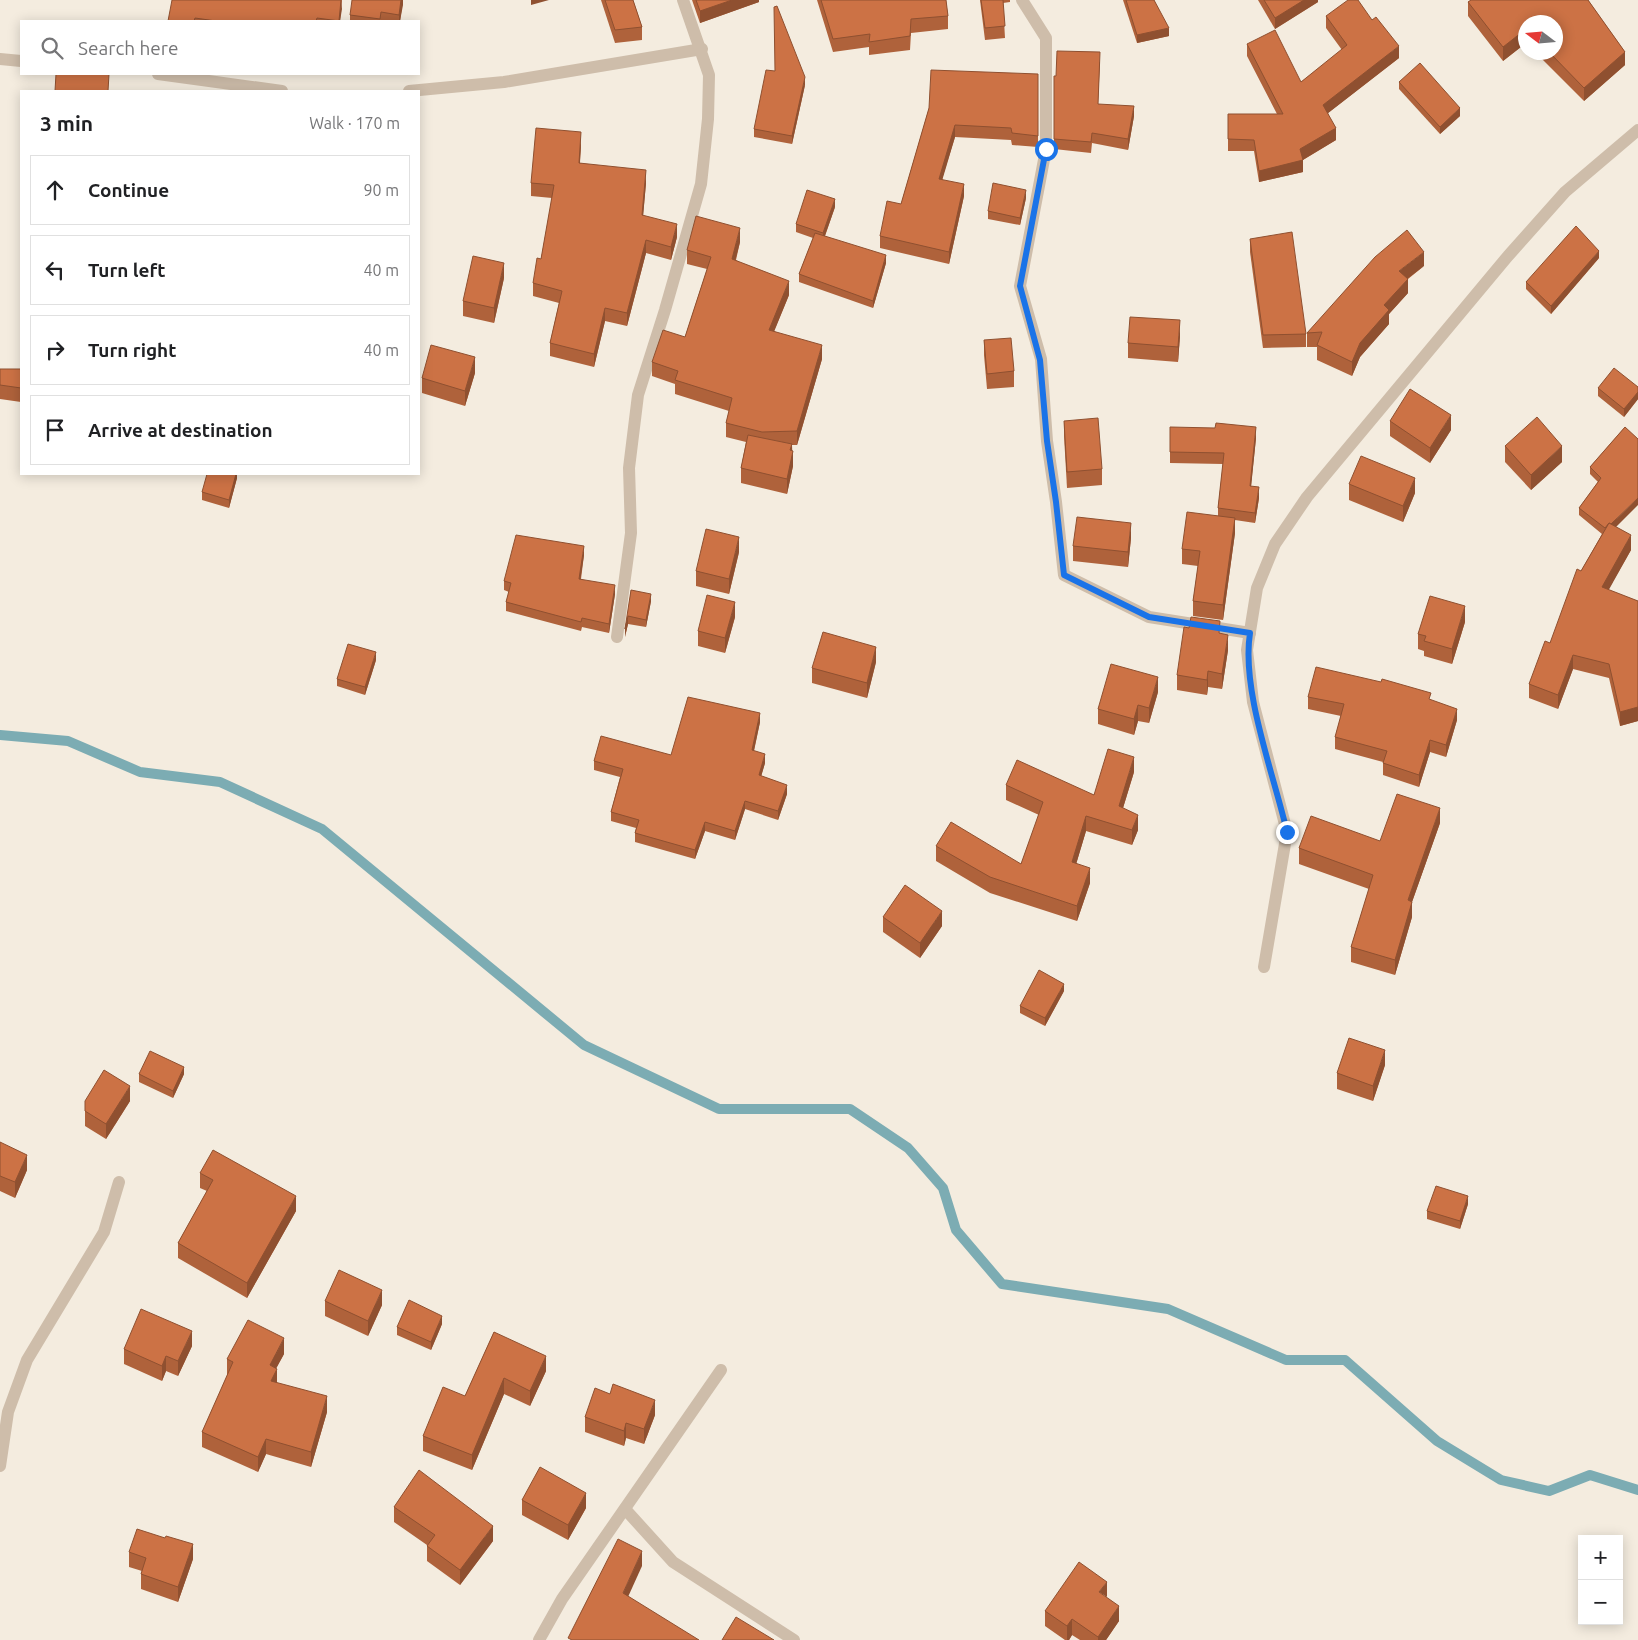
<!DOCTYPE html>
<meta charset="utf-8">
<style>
body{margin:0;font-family:Ubuntu,sans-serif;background:#f2f2f2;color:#202124}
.controls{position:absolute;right:15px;bottom:15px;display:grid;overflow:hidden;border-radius:0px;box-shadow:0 2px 12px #0003}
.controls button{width:45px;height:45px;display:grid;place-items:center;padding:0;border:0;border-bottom:1px solid #e0e0e0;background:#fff;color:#202124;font:25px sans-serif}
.compass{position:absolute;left:1518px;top:15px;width:45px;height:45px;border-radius:50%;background:#fff;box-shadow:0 2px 12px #0003;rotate:286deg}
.stop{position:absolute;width:15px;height:15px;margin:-11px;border:4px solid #1a73e8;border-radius:50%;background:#fff}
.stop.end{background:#1a73e8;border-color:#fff;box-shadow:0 1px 5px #0008}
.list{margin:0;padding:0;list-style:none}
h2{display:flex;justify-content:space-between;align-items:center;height:65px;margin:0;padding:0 20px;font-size:21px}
h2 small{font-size:16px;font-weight:400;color:#757577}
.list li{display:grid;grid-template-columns:32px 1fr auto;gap:15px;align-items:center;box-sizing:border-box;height:70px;margin:0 10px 10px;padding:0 10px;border:1px solid #e0e0e0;border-radius:0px}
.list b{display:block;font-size:19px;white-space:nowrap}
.list em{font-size:16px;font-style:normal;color:#757577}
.icon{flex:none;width:28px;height:28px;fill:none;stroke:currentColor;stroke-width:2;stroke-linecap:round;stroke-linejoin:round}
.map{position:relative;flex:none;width:1638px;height:1640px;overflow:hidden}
.search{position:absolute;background:#fff;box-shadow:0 2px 12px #0003;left:20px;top:20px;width:400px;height:55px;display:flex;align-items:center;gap:12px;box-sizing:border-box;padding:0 18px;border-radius:0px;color:#757577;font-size:19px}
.panel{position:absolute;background:#fff;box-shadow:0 2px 12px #0003;left:20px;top:90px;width:400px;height:385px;border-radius:0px}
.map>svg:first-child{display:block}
</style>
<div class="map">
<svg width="1638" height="1640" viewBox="0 0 1638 1640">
<rect width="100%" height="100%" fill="#f4ecdf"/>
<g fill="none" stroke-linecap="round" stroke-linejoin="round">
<path stroke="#7cacb3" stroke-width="10" d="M0,735l68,6 72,31 80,10 102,47 262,216 135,64h131l58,39 35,40 13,42 46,54 166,25 118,51h59l92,81 64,39 48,11 41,-16 48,15"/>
<g stroke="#cebdaa" stroke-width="12">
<path d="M1022,0l24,38v111l-26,137 21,73 6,82 9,61 8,73 85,42 101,16"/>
<path d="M0,59l21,2"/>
<path d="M158,74l124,17"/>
<path d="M409,91l95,-9 198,-33"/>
<path d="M617,637l14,-104 -2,-65 9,-73 27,-85 36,-126 7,-65 1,-44 -26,-75"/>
<path d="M1264,967l23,-135 -34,-130 -6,-52 10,-62 18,-44 32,-47 201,-241 57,-64 73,-62"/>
<path d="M0,1466l8,-54 19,-52 77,-128 15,-50"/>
<path d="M625,1509l48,53 121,78"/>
<path d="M539,1640l23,-41 159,-229"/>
</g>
</g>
<g fill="#af623b">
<path d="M342,0l-2,21h-172z"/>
<path d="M403,0l-3,21h-50v-6z"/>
<path d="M601,0h32l9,27v13l-27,3z"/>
<path d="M692,0h67v2l-59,21z"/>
<path d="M817,0h129l2,16v13l-37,4 -1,17 -41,5v-8l-36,5z"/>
<path d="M980,0h30v2l-7,1 2,35 -20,2z"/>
<path d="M1123,0h31l15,36 -32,7z"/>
<path d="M1258,0h60v2l-43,27z"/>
<path d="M1471,0h117l37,52v13l-41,36 -49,-49h21v-30h-30v21l-23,18 -35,-45v-14z"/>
<path d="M1326,16l73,42 -71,55 8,27 -33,20v12l-44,10 -5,-31h-26v-37h49l-30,-58v-12l54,38 41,-32 -16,-22z"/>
<path d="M1100,62l-2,42 36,12 -6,34 -36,-7 -1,10 -37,-4v-73h2z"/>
<path d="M1038,74v73l-26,-2 -1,-5 -56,-3 -13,42 22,17 -15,68 -69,-16v-12l21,-32 28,-96z"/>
<path d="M1399,82l61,34 -20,18 -41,-45z"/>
<path d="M805,85l-13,59 -38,-7v-8z"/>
<path d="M581,144l-1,19 66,20 -3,33 34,21 -6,23 -25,-7 -19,73 -22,-5 -11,46 -44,-11v-13l9,-40 -26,-7v-13l8,-24 11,-61 -21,-2v-13z"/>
<path d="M1026,198l-6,27 -32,-6v-8z"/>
<path d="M835,207l-10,29 61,27 -13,45 -74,-26v-8l14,-36 -17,-6v-8z"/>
<path d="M1250,239l56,95v13l-43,1 -13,-96z"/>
<path d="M740,242l-4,18 53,35 -15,36 48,28 -25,86h-5l1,21 -6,28 -46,-11v-15l5,-26 -20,-5v-14l3,-12 -54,-17v-10l-23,-8v-14l33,-25 22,-68 -20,-5v-14z"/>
<path d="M1599,258l-48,56 -25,-25v-7z"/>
<path d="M1424,266l-16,13v14l-19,21v10l-29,33 -8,19 -35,-16v-13h-10v-14z"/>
<path d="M504,278l-10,45 -31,-7v-15z"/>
<path d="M1180,336l-2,26 -50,-4v-15z"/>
<path d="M984,340l30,31v16l-27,2 -3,-34z"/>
<path d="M0,369h21v33l-21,-3z"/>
<path d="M475,373l-10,33 -43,-13v-15z"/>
<path d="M1638,387v12l-14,18 -26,-21v-8z"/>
<path d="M1064,421l38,48v16l-35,3 -3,-52z"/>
<path d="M1390,421l61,9 -21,33 -40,-27z"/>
<path d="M1170,427l86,11 -5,48 8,12 -4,25 -20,-3v13l-12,87 -30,-4v-15l5,-35 -16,-2v-15l36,-33v-8l5,-44 -53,-1z"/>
<path d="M1625,427l-9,100 15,23 -23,40 30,11v120l-18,5 -11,-48 -36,-9 -15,40 -29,-11v-14l21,-41 31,-72 21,-37 -23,-19v-7l19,-26 -8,-8v-7z"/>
<path d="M1505,446l57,16 -31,28 -26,-28z"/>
<path d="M237,474v4l-8,30 -27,-8v-8z"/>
<path d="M1349,484l66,9 -12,29 -54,-22z"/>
<path d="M1131,538l-3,29 -55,-6v-15z"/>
<path d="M739,552l-10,42 -33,-8v-15z"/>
<path d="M584,555l-3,24 34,15 -6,39 -27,-6 -1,4 -75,-20v-9l3,-10 -5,-2v-9z"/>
<path d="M631,590l20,11 -5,26 -18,-3 -3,13z"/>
<path d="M735,617l-10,36 -27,-7v-15z"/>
<path d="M1465,622l-13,42 -28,-8v-5l-6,-2v-15z"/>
<path d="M1220,633l8,17 -6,39 -14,-2 -1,8 -30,-5v-15z"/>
<path d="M376,660l-11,35 -28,-9v-7z"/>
<path d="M876,662l-9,36 -55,-15v-15z"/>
<path d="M1158,692l-9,31 -11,-2 -4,14 -36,-11v-15z"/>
<path d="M1308,697l123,3 26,20 -11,37 -16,-5 -11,35 -36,-12v-13l-48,-13v-12l6,-21 -33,-7z"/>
<path d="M760,722l-6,29 11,12 -4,13 26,18 -9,26 -33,-11 -10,31 -30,-9 -10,28 -60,-17v-9l1,-5 -25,-7v-9l9,-35 -26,-7v-9l77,-6z"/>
<path d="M1134,772l-11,36 15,22 -6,15 -46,-14 -10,33 14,19 -13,38 -87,-28 -54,-32v-15l85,18 18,-49 -33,-15v-15l88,10z"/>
<path d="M1440,823l-28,79v15l-17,58 -44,-13v-15l18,-58 -70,-25v-16l81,-7z"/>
<path d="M883,917l59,9 -22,32 -37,-26z"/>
<path d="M1064,991l-19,35 -25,-13v-7z"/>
<path d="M1385,1065l-12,36 -36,-12v-16z"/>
<path d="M139,1074h45l-11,24 -34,-16z"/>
<path d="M85,1101h45l-24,38 -21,-13z"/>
<path d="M0,1142l27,28 -12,28 -15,-7z"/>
<path d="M200,1173l96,38 -49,87 -69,-40v-15l29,-52 -7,-3z"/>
<path d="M1468,1204l-8,25 -33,-10v-8z"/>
<path d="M325,1301l57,4 -14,31 -43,-20z"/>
<path d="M442,1324l-11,26 -34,-15v-8z"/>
<path d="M494,1332l52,39 -16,35 -26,-12 -32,76 -49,-19v-15l42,-40z"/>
<path d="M192,1346l-14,30 -12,-5 -4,10 -38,-17v-15z"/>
<path d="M284,1354l-8,14 1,15 50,29 -16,55 -45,-13 -8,18 -56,-25v-15l26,-58h-1v-15z"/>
<path d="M610,1394l45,21 -11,29 -18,-6 -2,8 -39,-14v-15z"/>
<path d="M522,1500l64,8 -18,32 -46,-25z"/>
<path d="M394,1507l99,34 -33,44 -33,-24v-16l-33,-23z"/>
<path d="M129,1552l64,7 -15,43 -37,-13v-15l1,-3 -13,-4z"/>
<path d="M1106,1597l13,24 -13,19h-26l-8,-5 -3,5h-4l-20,-14v-15z"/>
</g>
<g fill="#8f5030">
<path d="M341,0l1,9 -2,12h-1z"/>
<path d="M401,0h2v5l-3,16h-1v-6z"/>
<path d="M531,0h18l-18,5z"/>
<path d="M732,0h27v2l-59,21v-12z"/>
<path d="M1304,0h14v2l-43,27v-11z"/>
<path d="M1169,28v8l-32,7v-8z"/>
<path d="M1526,29v14l-23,18v-14z"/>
<path d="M1399,46v12l-76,59v-12z"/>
<path d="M1625,52v13l-41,36v-13z"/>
<path d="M805,77v8l-13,59v-8z"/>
<path d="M1134,106v10l-6,34v-11z"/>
<path d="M1460,108v8l-20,18v-7z"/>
<path d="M955,125v12l-16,54v-12z"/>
<path d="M1336,128v12l-35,21 2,-1v12l-44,10v-11l41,-22z"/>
<path d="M581,132v12l-2,32v-13z"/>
<path d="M646,170v13l-4,45v-13z"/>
<path d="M964,184v12l-15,68v-12z"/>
<path d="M1026,190v8l-6,27v-7z"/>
<path d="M835,199v8l-12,34v-8z"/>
<path d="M677,224v13l-6,23v-13z"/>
<path d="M740,228v14l-8,31v-14z"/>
<path d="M646,240v13l-19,73v-13z"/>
<path d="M1599,251v7l-48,56v-8z"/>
<path d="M1424,252v14l-25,19v-14z"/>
<path d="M886,255v8l-13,45v-7z"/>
<path d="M504,263v15l-10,45v-15z"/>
<path d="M1408,279v14l-19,21v10l-29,33 -8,19v-14l8,-19 24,-38z"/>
<path d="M789,281v14l-20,49v-14z"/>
<path d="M605,308v13l-11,46v-13z"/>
<path d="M1180,320v16l-2,26v-15z"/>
<path d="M822,345v14l-25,86v-14z"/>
<path d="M475,357v16l-10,33v-15z"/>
<path d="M1638,392v7l-14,18v-8z"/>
<path d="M1451,415v15l-21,33v-15z"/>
<path d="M1256,427v11l-6,59v-11z"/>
<path d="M792,444v11l1,-4v15l-6,28v-15l3,-29z"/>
<path d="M1562,446v16l-31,28v-15z"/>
<path d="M236,474h1v4l-8,30v-8z"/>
<path d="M1415,478v15l-12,29v-16z"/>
<path d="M1259,487v11l-4,25v-10z"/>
<path d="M1638,498v7l-32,32v-8z"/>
<path d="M1235,518v15l-12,87v-15z"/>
<path d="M1131,523v15l-3,29v-15z"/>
<path d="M1631,535v15l-29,52v-15z"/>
<path d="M739,537v15l-10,42v-15z"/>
<path d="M584,546v9l-5,33v-9z"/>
<path d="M615,585v9l-6,39v-9z"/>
<path d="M651,594v7l-5,26v-7z"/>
<path d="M735,602v15l-10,36v-15z"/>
<path d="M1465,606v16l-13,42v-15z"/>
<path d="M628,616v8l-3,13v-8z"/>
<path d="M1228,635v15l-6,39v-15z"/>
<path d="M876,647v15l-9,36v-15z"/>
<path d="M376,652v8l-11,35v-8z"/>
<path d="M1573,655v14l-15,40v-14z"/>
<path d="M1208,671v16l-1,8v-15z"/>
<path d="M1158,677v15l-9,31v-15z"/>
<path d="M1138,705v16l-4,14v-16z"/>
<path d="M1638,707v14l-18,5v-14z"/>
<path d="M1457,709v11l-11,37v-12z"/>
<path d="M760,713v9l-8,37v-9z"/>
<path d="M1430,740v12l-11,35v-12z"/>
<path d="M765,754v9l-6,21v-9z"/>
<path d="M1134,757v15l-15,49v-15z"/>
<path d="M787,785v9l-9,26v-9z"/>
<path d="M745,801v8l-10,31v-9z"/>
<path d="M1440,808v15l-28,79v15l-17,58v-15l13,-60z"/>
<path d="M1138,815v15l-6,15v-15z"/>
<path d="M1086,816v15l-14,47v-16z"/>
<path d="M705,822v9l-10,28v-9z"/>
<path d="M1090,868v15l-13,38v-15z"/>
<path d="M942,911v15l-22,32v-15z"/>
<path d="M1064,984v7l-19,35v-8z"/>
<path d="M1385,1050v15l-12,36v-15z"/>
<path d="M184,1067v7l-11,24v-7z"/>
<path d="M130,1086v15l-24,38v-15z"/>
<path d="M27,1155v15l-12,28v-16z"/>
<path d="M296,1196v15l-49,87v-15z"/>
<path d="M1468,1196v8l-8,25v-8z"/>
<path d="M382,1290v15l-14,31v-15z"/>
<path d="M442,1316v8l-11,26v-8z"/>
<path d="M192,1331v15l-14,30v-15z"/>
<path d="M284,1338v16l-14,26v-15z"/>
<path d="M166,1356v15l-4,10v-15z"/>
<path d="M546,1356v15l-16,35v-15z"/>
<path d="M277,1369v15l-6,-3z"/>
<path d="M504,1378v16l-32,76v-15z"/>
<path d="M327,1396v16l-16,55v-15z"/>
<path d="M655,1400v15l-11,29v-15z"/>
<path d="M626,1423v15l-2,8v-15z"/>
<path d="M266,1439v15l-8,18v-15z"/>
<path d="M586,1493v15l-18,32v-15z"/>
<path d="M493,1526v15l-33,44v-15z"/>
<path d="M193,1544v15l-15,43v-15z"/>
<path d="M642,1551v15l-19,42v-15z"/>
<path d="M1107,1582v15l-8,-5z"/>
<path d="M1119,1606v15l-13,19h-8v-3z"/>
<path d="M1072,1619v16l-3,5h-2v-14z"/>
</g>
<g fill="#cc7245" stroke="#8f5030">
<path d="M172,0h169l-2,21 -22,-3 -1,3h-100l-21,-3 -1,3h-26z"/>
<path d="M352,0h49l-2,15 -18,-3 -1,7 -30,-4z"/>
<path d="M605,0h28l9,27 -27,3z"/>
<path d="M696,0h36l-32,11z"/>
<path d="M821,0h125l2,16 -37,3 -1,17 -41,6 1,-8 -37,5z"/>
<path d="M981,0h22l2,26 -20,2z"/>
<path d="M1126,0h28l15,28 -32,7z"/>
<path d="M1264,0h40l-29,18z"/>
<path d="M1348,0h10l14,20 4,-3 23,29 -76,59 13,23 -36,21 3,11 -44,11 -5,-31 -26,-1v-25h55l-36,-70 28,-14 26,52 46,-37 -21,-29z"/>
<path d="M1471,0h117l37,52 -41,36 -35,-36h7v-30h-30v7l-23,18 -35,-45z"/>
<path d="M777,6l28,71 -13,59 -38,-7 12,-59 9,1 -1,-64z"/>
<path d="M1057,51l43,1 -2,52 36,2 -6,33 -36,-6 -1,9 -37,-3v-63h2z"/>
<path d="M1420,63l40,45 -20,19 -41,-45z"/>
<path d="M931,70l107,4v62l-26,-3 -1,-5 -56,-3 -16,54 25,5 -15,68 -69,-16 7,-35 14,3 28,-96z"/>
<path d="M56,74h53l-1,17h-53z"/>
<path d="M536,128l45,4 -2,31 67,7 -4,45 35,9 -6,23 -25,-7 -19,73 -22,-5 -11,46 -44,-11 12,-52 -29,-8 4,-25 4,1 13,-74 -23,-2z"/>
<path d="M993,183l33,7 -6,28 -32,-7z"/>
<path d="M807,190l28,9 -12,34 -27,-9z"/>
<path d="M696,216l44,12 -8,31 57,22 -20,49 53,15 -25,86 -35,1 -36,-9 6,-25 -57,-18 3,-9 -26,-9 11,-32 22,7 26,-80 -24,-7z"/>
<path d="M1576,226l23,25 -48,55 -25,-24z"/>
<path d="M1407,230l17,22 -25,19 9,8 -24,26 5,5 -29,33 -8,19 -35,-17 5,-13 -15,1 68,-76z"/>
<path d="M1292,232l14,102 -43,1 -13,-96z"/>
<path d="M815,233l71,22 -13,46 -74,-27z"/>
<path d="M473,256l31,7 -10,45 -31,-7z"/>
<path d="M1130,317l50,3 -2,27 -50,-4z"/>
<path d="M1011,338l3,33 -27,3 -3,-34z"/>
<path d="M431,345l44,12 -10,34 -43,-13z"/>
<path d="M1614,368l24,19v5l-14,17 -26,-21z"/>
<path d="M0,369h21v19l-21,-3z"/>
<path d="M1410,389l41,26 -21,33 -40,-27z"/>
<path d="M1537,417l25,29 -31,29 -26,-29z"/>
<path d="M1098,418l4,51 -35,3 -3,-51z"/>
<path d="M1216,423l40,4 -6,59 9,1 -4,26 -37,-5 6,-55 -54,-1v-25l45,1z"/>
<path d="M1625,427l13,12v59l-27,26 -2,-1 -4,5 -26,-20 22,-30 -11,-11z"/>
<path d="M748,435l44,9 -2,6 3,1 -6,28 -46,-11z"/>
<path d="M1361,456l54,22 -12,28 -54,-22z"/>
<path d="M207,474h29l-7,26 -27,-8z"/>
<path d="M1187,512l48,6 -12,87 -30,-4 7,-50 -18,-2z"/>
<path d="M1077,517l54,6 -3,29 -55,-6z"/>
<path d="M1609,523l22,12 -29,52 36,14v106l-18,5 -11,-48 -36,-9 -15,40 -29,-11 16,-43 5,2 27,-74 4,2z"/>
<path d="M706,529l33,8 -10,42 -33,-8z"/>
<path d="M516,535l68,11 -5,33 36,6 -6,39 -27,-6 -1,4 -75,-20 5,-19 -7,-2z"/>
<path d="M631,590l20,4 -5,26 -18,-4 -3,13z"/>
<path d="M707,595l28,7 -10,36 -27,-7z"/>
<path d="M1430,596l35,10 -13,43 -28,-8 2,-5 -8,-2z"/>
<path d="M1191,617l29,4 -1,12 9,2 -6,39 -14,-3 -1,9 -30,-5 7,-48 5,1z"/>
<path d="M823,632l53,15 -9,36 -55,-15z"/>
<path d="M348,644l28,8 -11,35 -28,-8z"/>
<path d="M1111,664l47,13 -9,31 -11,-3 -4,14 -36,-10z"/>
<path d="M1316,667l65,15 1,-3 49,14 -2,6 28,10 -11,36 -16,-5 -11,35 -36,-12 4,-12 -52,-14 9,-33 -36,-7z"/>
<path d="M688,697l72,16 -8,37 13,4 -6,21 28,10 -9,26 -33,-10 -10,30 -30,-9 -10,28 -60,-17 4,-13 -28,-8 12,-43 -29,-8 7,-25 70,19z"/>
<path d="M1108,749l26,8 -15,49 19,9 -6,15 -46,-14 -14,46 18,6 -13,38 -87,-29 -54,-31 15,-24 70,42 22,-62 -37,-17 11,-25 77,35z"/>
<path d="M1397,794l43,14 -32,92 4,2 -17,58 -44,-13 22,-72 -74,-27 12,-32 69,25z"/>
<path d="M905,885l37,26 -22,32 -37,-26z"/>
<path d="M1039,970l25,14 -19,34 -25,-12z"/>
<path d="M1349,1038l36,12 -12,36 -36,-13z"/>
<path d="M150,1051l34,16 -11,24 -34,-17z"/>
<path d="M104,1070l26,16 -24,38 -21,-13v-10z"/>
<path d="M0,1142l27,13 -12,27 -15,-6z"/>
<path d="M213,1150l83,46 -49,87 -69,-40 35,-63 -13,-7z"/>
<path d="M1436,1186l32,10 -8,25 -33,-10z"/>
<path d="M339,1270l43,20 -14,31 -43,-20z"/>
<path d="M409,1300l33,16 -11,26 -34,-15z"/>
<path d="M141,1309l51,22 -14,30 -12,-5 -4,10 -38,-17z"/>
<path d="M248,1320l36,18 -14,27 7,4 -6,12 56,15 -16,56 -45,-13 -8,18 -56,-25 31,-70 -6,-3z"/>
<path d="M494,1332l52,24 -16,35 -26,-13 -32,77 -49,-19 20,-49 22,9z"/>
<path d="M613,1384l42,16 -11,29 -18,-6 -2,8 -39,-14 10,-29 15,6z"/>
<path d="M540,1467l46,26 -18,32 -46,-25z"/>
<path d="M419,1470l74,56 -33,44 -33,-24 8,-11 -41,-28z"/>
<path d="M137,1529l28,9 1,-2 27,8 -15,43 -37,-13 5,-16 -17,-6z"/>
<path d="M618,1539l24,12 -19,42 76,47h-127l-4,-2z"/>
<path d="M1079,1562l28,20 -8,10 20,14 -21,31 -26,-18 -5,7 -22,-15z"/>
<path d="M736,1617l38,23h-52z"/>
</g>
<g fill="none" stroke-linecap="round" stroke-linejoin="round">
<path stroke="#1a73e8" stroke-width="6" d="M1046,149l-26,137 20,74 7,81 9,61 8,73 85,42 101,16c-9,57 24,142 37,199"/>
</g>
</svg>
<div class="controls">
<button>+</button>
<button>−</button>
</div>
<svg class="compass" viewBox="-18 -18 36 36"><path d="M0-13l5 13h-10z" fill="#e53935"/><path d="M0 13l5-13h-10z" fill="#757577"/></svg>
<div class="stop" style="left:1046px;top:149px"></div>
<div class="stop end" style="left:1287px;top:832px"></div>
<div class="search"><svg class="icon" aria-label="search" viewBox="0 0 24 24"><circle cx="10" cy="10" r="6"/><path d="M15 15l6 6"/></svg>Search here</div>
<section class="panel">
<h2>3 min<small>Walk · 170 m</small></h2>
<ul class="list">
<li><svg class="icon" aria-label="ahead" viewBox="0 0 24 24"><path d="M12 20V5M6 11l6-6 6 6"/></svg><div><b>Continue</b></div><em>90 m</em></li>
<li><svg class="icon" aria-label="left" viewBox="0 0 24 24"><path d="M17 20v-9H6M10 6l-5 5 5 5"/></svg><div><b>Turn left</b></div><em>40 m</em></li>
<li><svg class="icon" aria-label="right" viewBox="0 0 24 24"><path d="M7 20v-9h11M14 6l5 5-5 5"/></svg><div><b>Turn right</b></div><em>40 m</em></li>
<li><svg class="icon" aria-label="arrive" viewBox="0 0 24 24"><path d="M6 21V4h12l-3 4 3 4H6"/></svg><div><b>Arrive at destination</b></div></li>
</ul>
</section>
</div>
